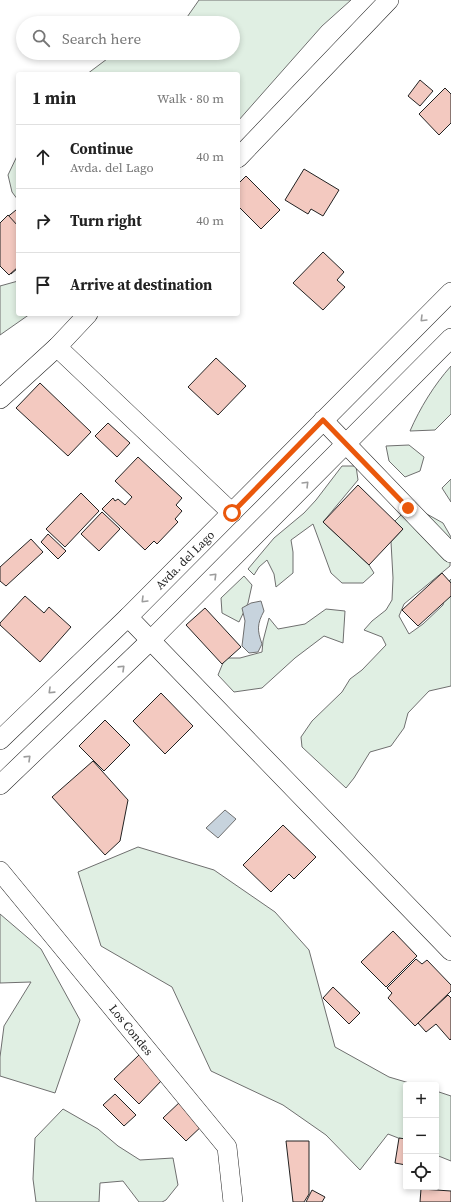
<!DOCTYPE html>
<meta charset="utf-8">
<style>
body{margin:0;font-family:"Source Serif 4",serif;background:#f6f6f6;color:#222}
.controls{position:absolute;right:12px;bottom:12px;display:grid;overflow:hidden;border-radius:4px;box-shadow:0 2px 6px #0003}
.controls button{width:36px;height:36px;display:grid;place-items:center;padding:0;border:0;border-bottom:1px solid #e0e0e0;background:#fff;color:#222;font:20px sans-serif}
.stop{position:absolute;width:12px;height:12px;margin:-9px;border:3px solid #ea580c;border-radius:50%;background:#fff}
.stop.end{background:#ea580c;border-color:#fff;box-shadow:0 1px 4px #0008}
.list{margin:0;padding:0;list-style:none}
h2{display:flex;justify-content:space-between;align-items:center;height:52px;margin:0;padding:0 16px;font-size:17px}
h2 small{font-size:13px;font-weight:400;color:#767676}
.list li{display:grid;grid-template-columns:26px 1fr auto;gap:12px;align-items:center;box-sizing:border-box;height:64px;padding:0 16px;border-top:1px solid #e0e0e0}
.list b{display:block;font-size:15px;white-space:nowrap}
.list p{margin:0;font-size:13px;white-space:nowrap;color:#767676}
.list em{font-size:13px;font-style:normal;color:#767676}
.icon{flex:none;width:22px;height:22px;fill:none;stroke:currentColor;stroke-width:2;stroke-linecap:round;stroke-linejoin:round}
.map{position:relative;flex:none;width:451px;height:1202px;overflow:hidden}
.search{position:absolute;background:#fff;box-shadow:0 2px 6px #0003;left:16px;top:16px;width:224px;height:44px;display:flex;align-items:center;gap:10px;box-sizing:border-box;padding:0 14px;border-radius:22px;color:#767676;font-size:15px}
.panel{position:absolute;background:#fff;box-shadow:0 2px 6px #0003;left:16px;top:72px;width:224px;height:244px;border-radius:4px}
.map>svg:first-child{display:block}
</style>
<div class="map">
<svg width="451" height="1202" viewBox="0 0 451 1202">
<rect width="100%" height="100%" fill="#fff"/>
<g fill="#e0efe3" stroke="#6f6f6f">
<path d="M199,0h152l-29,26 -84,95v-47h-151l28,-21h118v-30h-55l7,-3z"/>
<path d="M18,154v46l-6,-8 -4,-17z"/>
<path d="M18,281v33h12l-30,21v-49z"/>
<path d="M451,366v48l-16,16 -25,1c10,-23 24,-46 41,-65z"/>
<path d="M409,445l15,12 -4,14 -15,6 -16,-16 -3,-15z"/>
<path d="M342,466h14l2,14 -35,42 46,43 5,8 -11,10h-21l-11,-10 -18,-49 -22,16 2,12v21l-17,14 -2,-13 -7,-14 -8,7 -5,8 -6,-6 26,-31 30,-25 12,-13z"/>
<path d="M451,479v23l-9,-14z"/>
<path d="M408,508l17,5 18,10 8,14 -1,29 -46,38 -5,12 10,18 14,-10 20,-19 4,-22 4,-4v107l-22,5 -21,22 -4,15 -13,18 -21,6 -16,26 -8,10 -44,-41 -1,-10 11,-16 30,-29 8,-13 12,-9 24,-25 -4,-8 -18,-7 8,-9 14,-11 6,-10 1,-22 -2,-36 12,-13 -8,-8z"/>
<path d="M244,576l8,9 -4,18 -9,19 -17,-9 -1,-15z"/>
<path d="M326,609l19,2 -2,32 -19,-7 -29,22 -33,30 -28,4 -16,-17 7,-17h15l22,-6 1,-11 6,-23 9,11 27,-5z"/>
<path d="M138,847l76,23 61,42 34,38 26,97 54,30 27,8h-10v56l-18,-7 -28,36 -34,-35 -43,-30 -72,-34 -39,-84 -71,-41 -23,-74z"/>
<path d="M0,914l41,35 39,71 -25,73 -55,-17v-19l4,-31 27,-44 -31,1z"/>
<path d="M436,1091l15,5v65l-15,-6z"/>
<path d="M63,1109l35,20 20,17 22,14 33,-2 5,27 -12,15 -4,2h-23l-16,-21 -23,2 -1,19h-63l-3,-23 2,-41z"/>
</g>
<g fill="#c7d3dd" stroke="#6f6f6f">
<path d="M261,601l3,10c-7,13 -7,19 -2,33l-4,8 -9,1 -7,-7 3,-25 -3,-13 9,-5z"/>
<path d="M225,810l11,9 -18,19 -12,-10z"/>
</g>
<g fill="#f3c9c0" stroke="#222">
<path d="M420,80l13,11 -13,15 -12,-10z"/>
<path d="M445,88l6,6v29l-12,12 -20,-21z"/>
<path d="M304,169l35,21 -16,26 -12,-7 -3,5 -23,-14z"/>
<path d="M246,176l34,34 -19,19 -23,-23v-22z"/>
<path d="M16,210l2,2v56l-7,6 -11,-12v-39z"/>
<path d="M8,215l10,11v41l-9,8 -9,-9v-43z"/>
<path d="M323,252l21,20 -7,8 8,7 -22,23 -30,-27z"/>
<path d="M216,358l30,28 -28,29 -30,-28z"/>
<path d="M40,383l51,49 -23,24 -52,-48z"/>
<path d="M108,423l22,20 -13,14 -22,-21z"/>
<path d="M138,457l44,41 -6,7 6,6 -7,8 3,3 -21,22 -3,-3 -9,9 -43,-41 11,-11 2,3 3,-2 7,6 7,-8 -17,-16z"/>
<path d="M358,485l45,44 -34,36 -46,-43z"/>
<path d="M81,493l18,18 -34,36 -19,-18z"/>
<path d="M102,512l18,17 -21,22 -18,-17z"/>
<path d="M48,534l18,17 -8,8 -17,-17z"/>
<path d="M31,539l12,13 -37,34 -6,-5v-14z"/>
<path d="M442,573l9,10v13l-33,30 -16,-16z"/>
<path d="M25,596l19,17 5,-6 22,20 -31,35 -40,-37v-2z"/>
<path d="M205,608l36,39 -19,17 -36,-39z"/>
<path d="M161,693l32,33 -28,28 -32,-33z"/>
<path d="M105,720l25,25 -26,26 -25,-25z"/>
<path d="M93,761l35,39 -8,41 -15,14 -53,-58z"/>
<path d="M283,825l33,32 -22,22 -5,-5 -18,18 -28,-27z"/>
<path d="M393,931l24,25 -31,31 -25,-25z"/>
<path d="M416,959l6,5 5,-4 24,25v6l-36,35 -27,-28 4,-5 -5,-5z"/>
<path d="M333,987l27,26 -11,11 -26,-26z"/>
<path d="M448,995l3,3v41l-1,1 -14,-16 -10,8 -8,-9z"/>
<path d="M139,1055l24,24 -24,25 -25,-25z"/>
<path d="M115,1094l21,21 -12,11 -21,-21z"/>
<path d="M182,1100l23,23 -19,18 -23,-23z"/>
<path d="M399,1138l7,1v26l-11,-2z"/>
<path d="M286,1141h23v53l-5,8h-11z"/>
<path d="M421,1189l30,2v11h-31z"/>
<path d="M312,1190l13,7 -3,5h-16z"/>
</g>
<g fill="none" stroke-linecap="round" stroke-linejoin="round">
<g stroke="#222" stroke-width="20">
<g id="minor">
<path d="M238,158l151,-158"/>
<path d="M57,347l175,166"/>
<path d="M0,399l57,-52 31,-33"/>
<path d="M323,420l128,133"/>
<path d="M128,617l323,334"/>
<path d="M0,740l128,-123 323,-325"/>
<path d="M0,785l151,-145 300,-302"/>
<path d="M0,871l227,276 6,55"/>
</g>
</g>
<use href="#minor" stroke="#fff" stroke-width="19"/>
</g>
<defs><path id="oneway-chevron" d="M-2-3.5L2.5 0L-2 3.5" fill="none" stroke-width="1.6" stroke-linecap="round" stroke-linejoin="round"/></defs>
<g stroke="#9c9c9c">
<use href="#oneway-chevron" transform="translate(423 319) rotate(135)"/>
<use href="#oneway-chevron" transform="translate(306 484) rotate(-45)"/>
<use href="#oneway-chevron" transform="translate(214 576) rotate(-45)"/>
<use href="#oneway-chevron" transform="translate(144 600) rotate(135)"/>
<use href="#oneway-chevron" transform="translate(122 668) rotate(-44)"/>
<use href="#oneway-chevron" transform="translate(51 691) rotate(136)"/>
<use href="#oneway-chevron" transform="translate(28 758) rotate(-44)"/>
</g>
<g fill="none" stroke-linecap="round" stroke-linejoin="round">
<path stroke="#ea580c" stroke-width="5" d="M232,513l91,-93 85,88"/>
</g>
<g text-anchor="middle" stroke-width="3" stroke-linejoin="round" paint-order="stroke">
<g font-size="12" fill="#222" stroke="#fff">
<text transform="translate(185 560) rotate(-45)" y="4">Avda. del Lago</text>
<text transform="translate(131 1030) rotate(51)" y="4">Los Condes</text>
</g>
</g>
</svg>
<div class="controls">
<button>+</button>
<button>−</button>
<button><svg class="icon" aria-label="locate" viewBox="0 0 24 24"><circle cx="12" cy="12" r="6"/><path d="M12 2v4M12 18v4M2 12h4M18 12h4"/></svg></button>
</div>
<div class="stop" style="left:232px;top:513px"></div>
<div class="stop end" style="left:408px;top:508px"></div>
<div class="search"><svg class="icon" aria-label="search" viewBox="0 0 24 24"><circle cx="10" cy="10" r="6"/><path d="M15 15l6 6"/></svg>Search here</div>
<section class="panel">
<h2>1 min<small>Walk · 80 m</small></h2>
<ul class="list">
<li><svg class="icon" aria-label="ahead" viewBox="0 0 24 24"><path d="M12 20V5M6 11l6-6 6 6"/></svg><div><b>Continue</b><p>Avda. del Lago</p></div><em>40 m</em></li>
<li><svg class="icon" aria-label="right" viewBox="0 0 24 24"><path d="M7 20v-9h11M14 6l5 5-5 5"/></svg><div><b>Turn right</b></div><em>40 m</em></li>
<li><svg class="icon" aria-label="arrive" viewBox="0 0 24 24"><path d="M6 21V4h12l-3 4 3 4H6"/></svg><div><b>Arrive at destination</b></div></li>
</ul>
</section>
</div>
